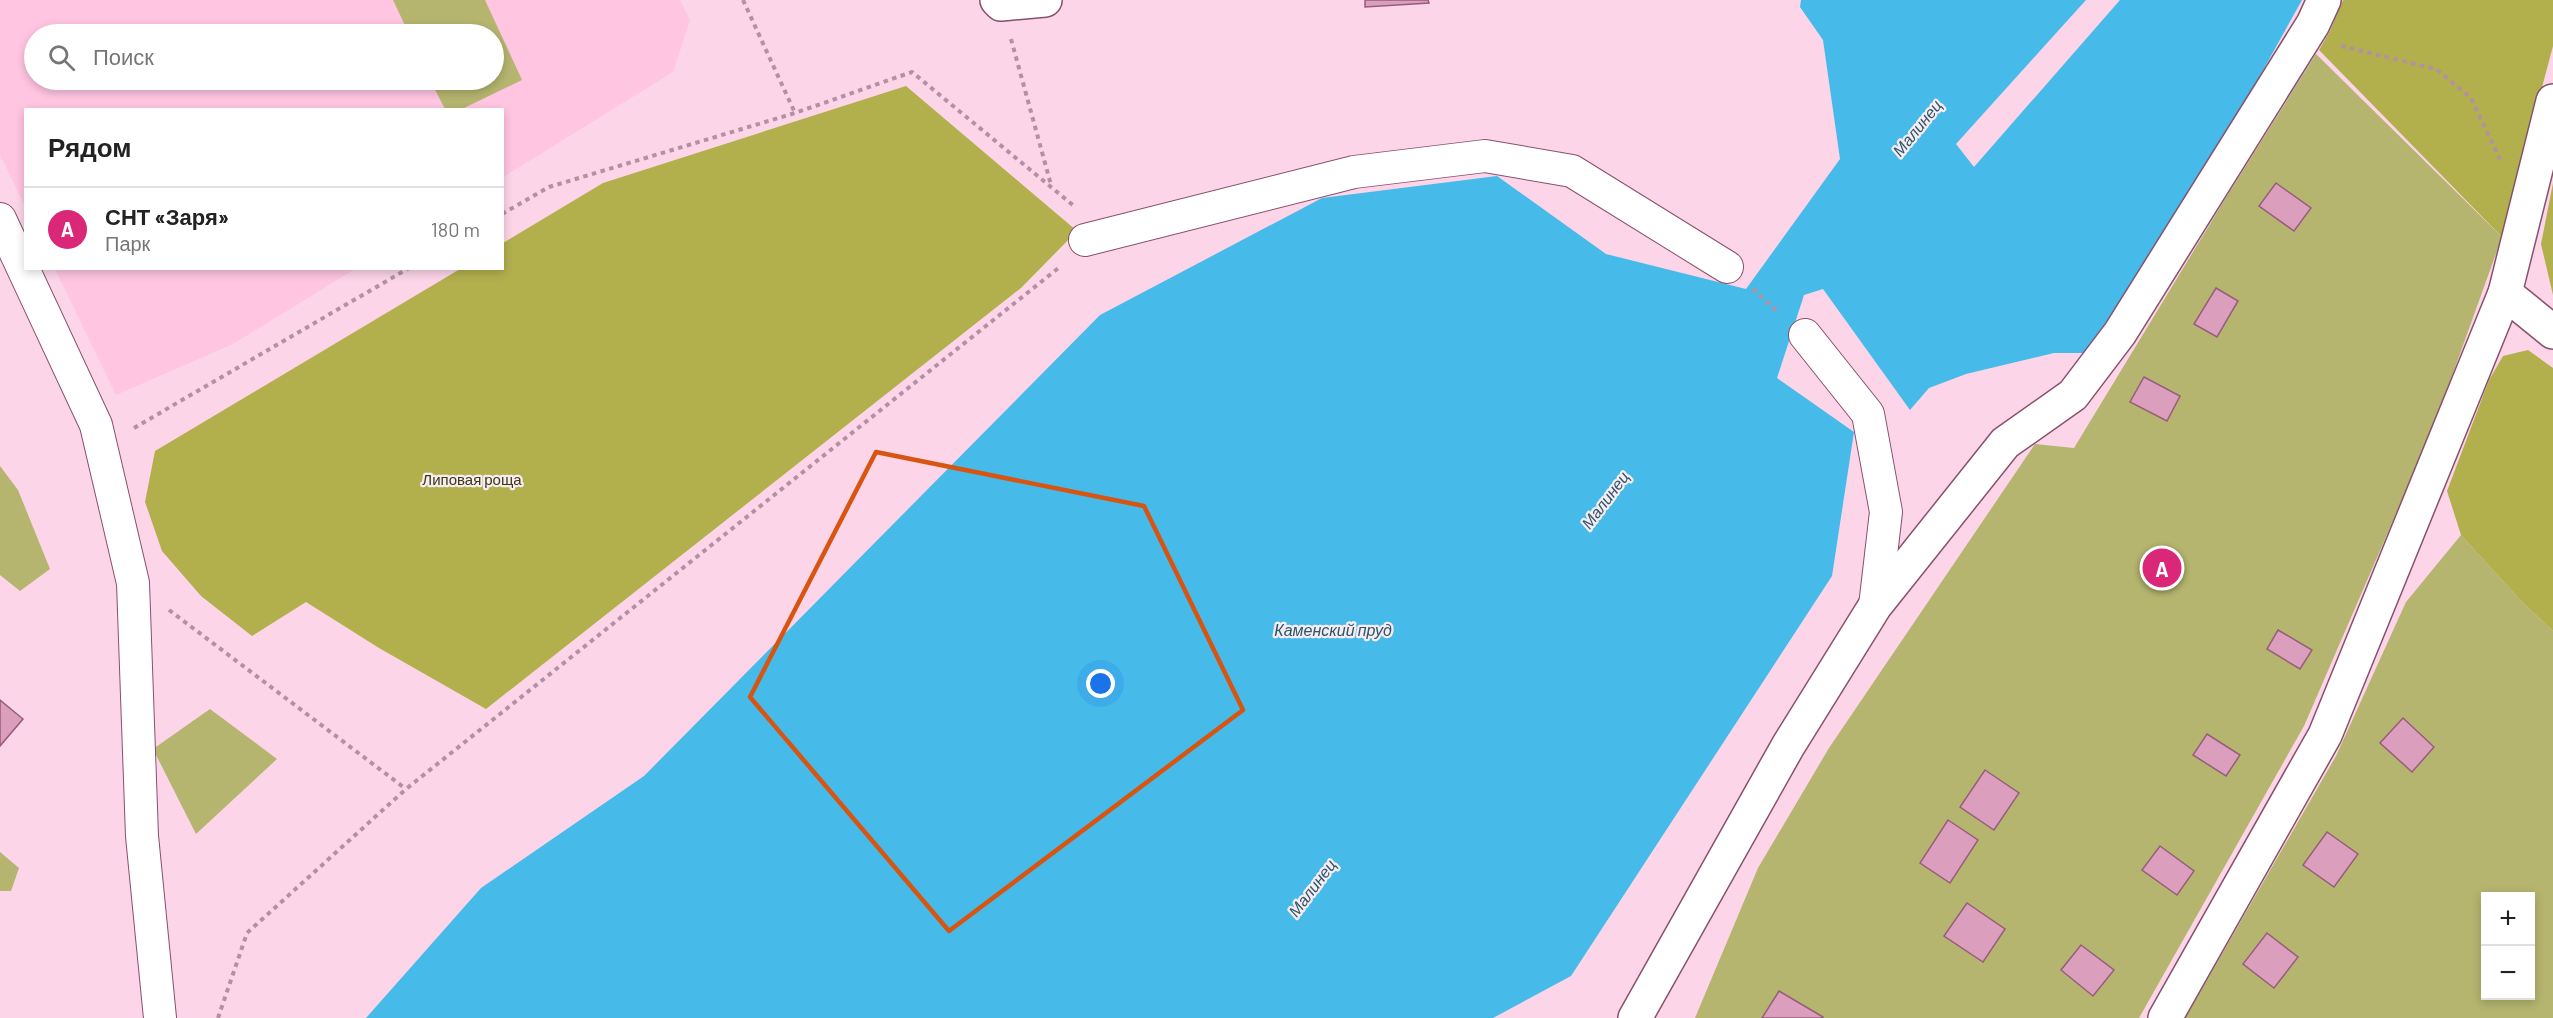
<!DOCTYPE html>
<html lang="ru">
<meta charset="utf-8">
<style>
body{margin:0;font-family:Barlow,sans-serif;background:#f2f2f2;color:#222}
.controls{position:absolute;right:18px;bottom:18px;display:grid;overflow:hidden;border-radius:0px;box-shadow:0 3px 9px #0003}
.controls button{width:54px;height:54px;display:grid;place-items:center;padding:0;border:0;border-bottom:2px solid #e0e0e0;background:#fff;color:#222;font:30px sans-serif}
.you{position:absolute;left:1101px;top:684px;width:21px;height:21px;margin:-15px;border:4px solid #fff;border-radius:50%;background:#1a73e8;box-shadow:0 0 0 9px #1a73e833}
.badge{display:grid;place-items:center;width:39px;height:39px;border-radius:50%;background:#db2777;color:#fff;font-size:20px;font-weight:700}
.pin{position:absolute;translate:-50% -50%;border:3px solid #fff;box-shadow:0 2px 6px #0006}
.list{margin:0;padding:0;list-style:none}
h2{display:flex;justify-content:space-between;align-items:center;height:78px;margin:0;padding:0 24px;font-size:26px}
h2 small{font-size:20px;font-weight:400;color:#767676}
.list li{display:grid;grid-template-columns:39px 1fr auto;gap:18px;align-items:center;box-sizing:border-box;height:84px;padding:0 24px;border-top:2px solid #e0e0e0}
.list b{display:block;font-size:22px;white-space:nowrap}
.list p{margin:0;font-size:20px;white-space:nowrap;color:#767676}
.list em{font-size:20px;font-style:normal;color:#767676}
.icon{flex:none;width:33px;height:33px;fill:none;stroke:currentColor;stroke-width:2;stroke-linecap:round;stroke-linejoin:round}
.map{position:relative;flex:none;width:2553px;height:1018px;overflow:hidden}
.search{position:absolute;background:#fff;box-shadow:0 3px 9px #0003;left:24px;top:24px;width:480px;height:66px;display:flex;align-items:center;gap:15px;box-sizing:border-box;padding:0 21px;border-radius:33px;color:#767676;font-size:22px}
.panel{position:absolute;background:#fff;box-shadow:0 3px 9px #0003;left:24px;top:108px;width:480px;height:162px;border-radius:0px}
.map>svg:first-child{display:block}
</style>
<div class="map">
<svg width="2553" height="1018" viewBox="0 0 2553 1018">
<rect width="100%" height="100%" fill="#fcd5e8"/>
<g fill="#ffc5e1" fill-rule="evenodd">
<path d="M0,0h680l10,20 -17,52 -170,105 -1,-67h-476l-1,97 -25,-53zM34,34h460v46h-460z"/>
<path d="M55,269h300l-122,75 -117,51z"/>
</g>
<g fill="#b5b56f" fill-rule="evenodd">
<path d="M393,0h92l37,80 -60,29h-17l-15,-29h64v-46h-85z"/>
<path d="M2316,54l186,183 -68,189 -130,300 -165,292h-444l63,-150 71,-120 206,-304 39,4 153,-252z"/>
<path d="M0,466l18,24 32,79 -30,22 -20,-16z"/>
<path d="M2461,535l61,67 31,29v387h-368l151,-262 70,-154zM2486,896h44v100h-44z"/>
<path d="M210,709l67,50 -81,75 -43,-85z"/>
<path d="M0,852l19,16 -8,23h-11z"/>
</g>
<g fill="#b2b04d">
<path d="M2343,0h210v46l-51,191 -183,-187 11,-19z"/>
<path d="M906,86l171,145 -56,57 -535,421 -107,-61 -73,-46 -54,34 -51,-40 -39,-45 -17,-49 10,-51 305,-182 42,-1 1,-25 100,-60z"/>
<path d="M2553,183v112l-12,-51z"/>
<path d="M2528,350l25,18v263l-31,-29 -61,-67 -14,-44 42,-111 14,-24z"/>
</g>
<path fill="#46bbe9" d="M1801,0h285l-130,144 18,23 146,-167h182l-80,144 -129,209h-39l-88,21 -37,14 -19,22 -87,-121 -19,6 -27,83 77,54 -22,144 -261,400 -78,42h-1127l115,-130 163,-112 456,-461 222,-117 175,-22 109,78 140,35 94,-130 -17,-119 -23,-33z"/>
<g fill="#dc9ebd" stroke="#975e7b" stroke-width="1.5">
<path d="M1365,0h63l1,3 -64,4z"/>
<path d="M2276,183l35,25 -17,23 -35,-25z"/>
<path d="M2216,288l22,13 -21,36 -23,-13z"/>
<path d="M2144,377l36,19 -13,25 -37,-19z"/>
<path d="M2278,630l34,20 -12,19 -33,-20z"/>
<path d="M0,700l23,19 -23,27z"/>
<path d="M2403,718l31,29 -22,25 -32,-29z"/>
<path d="M2207,734l33,21 -14,21 -33,-21z"/>
<path d="M1985,770l34,23 -25,37 -34,-23z"/>
<path d="M1948,820l30,20 -28,43 -30,-20z"/>
<path d="M2327,832l31,22 -24,33 -31,-22z"/>
<path d="M2160,846l34,25 -17,24 -35,-25z"/>
<path d="M1967,903l38,26 -22,33 -39,-26z"/>
<path d="M2267,933l31,24 -24,31 -31,-24z"/>
<path d="M2081,945l33,25 -21,26 -32,-26z"/>
<path d="M1779,991l44,26v1h-61z"/>
</g>
<g fill="none" stroke-linecap="round" stroke-linejoin="round">
<g stroke="#88506d" stroke-width="34">
<g id="pedestrian">
<path d="M0,219l96,206 37,158 9,253 18,182"/>
<path d="M1085,240l269,-68 131,-16 87,15 155,96"/>
<path d="M1805,335l63,79 18,98 -11,94"/>
</g>
</g>
<g stroke="#88506d" stroke-width="36">
<g id="minor">
<path d="M997,0l4,4 44,-4"/>
<path d="M2553,101l-48,192 48,39"/>
<path d="M1635,1018l153,-272 87,-140 130,-163 68,-48 47,-62 193,-309 11,-24"/>
<path d="M2165,1018l160,-283 180,-442"/>
</g>
</g>
<g stroke="#b391a2" stroke-width="4" stroke-dasharray="4.5 4.5" stroke-linecap="butt">
<path d="M743,0l52,113"/>
<path d="M1011,39l40,146"/>
<path d="M2341,46l95,23 35,29 29,61"/>
<path d="M502,214l47,-27 246,-74 117,-41 162,134"/>
<path d="M1753,289l25,23"/>
<path d="M134,428l275,-160"/>
<path d="M169,610l237,179"/>
<path d="M218,1018l29,-85 159,-144 655,-523"/>
</g>
<use href="#pedestrian" stroke="#fff" stroke-width="32"/>
<use href="#minor" stroke="#fff" stroke-width="33"/>
</g>
<path fill="none" stroke="#d85511" stroke-width="4.5" stroke-linejoin="round" d="M876,452l268,54 99,204 -294,221 -199,-234z"/>
<g text-anchor="middle" stroke-width="4.5" stroke-linejoin="round" paint-order="stroke">
<g font-size="15" fill="#3b3a10" stroke="#f8ebf1">
<text x="472" y="485">Липовая роща</text>
</g>
<g font-size="16" font-style="italic" fill="#29586c" stroke="#f8ebf1">
<text transform="translate(1917 128) rotate(-51)" y="6">Малинец</text>
<text transform="translate(1605 500) rotate(-53)" y="6">Малинец</text>
<text x="1333" y="636">Каменский пруд</text>
<text transform="translate(1312 888) rotate(-53)" y="6">Малинец</text>
</g>
</g>
</svg>
<div class="controls">
<button>+</button>
<button>−</button>
</div>
<div class="you"></div>
<div class="pin badge" style="left:2162px;top:568px">A</div>
<div class="search"><svg class="icon" aria-label="search" viewBox="0 0 24 24"><circle cx="10" cy="10" r="6"/><path d="M15 15l6 6"/></svg>Поиск</div>
<section class="panel">
<h2>Рядом<small></small></h2>
<ul class="list">
<li><span class="badge">A</span><div><b>СНТ «Заря»</b><p>Парк</p></div><em>180 m</em></li>
</ul>
</section>
</div>
